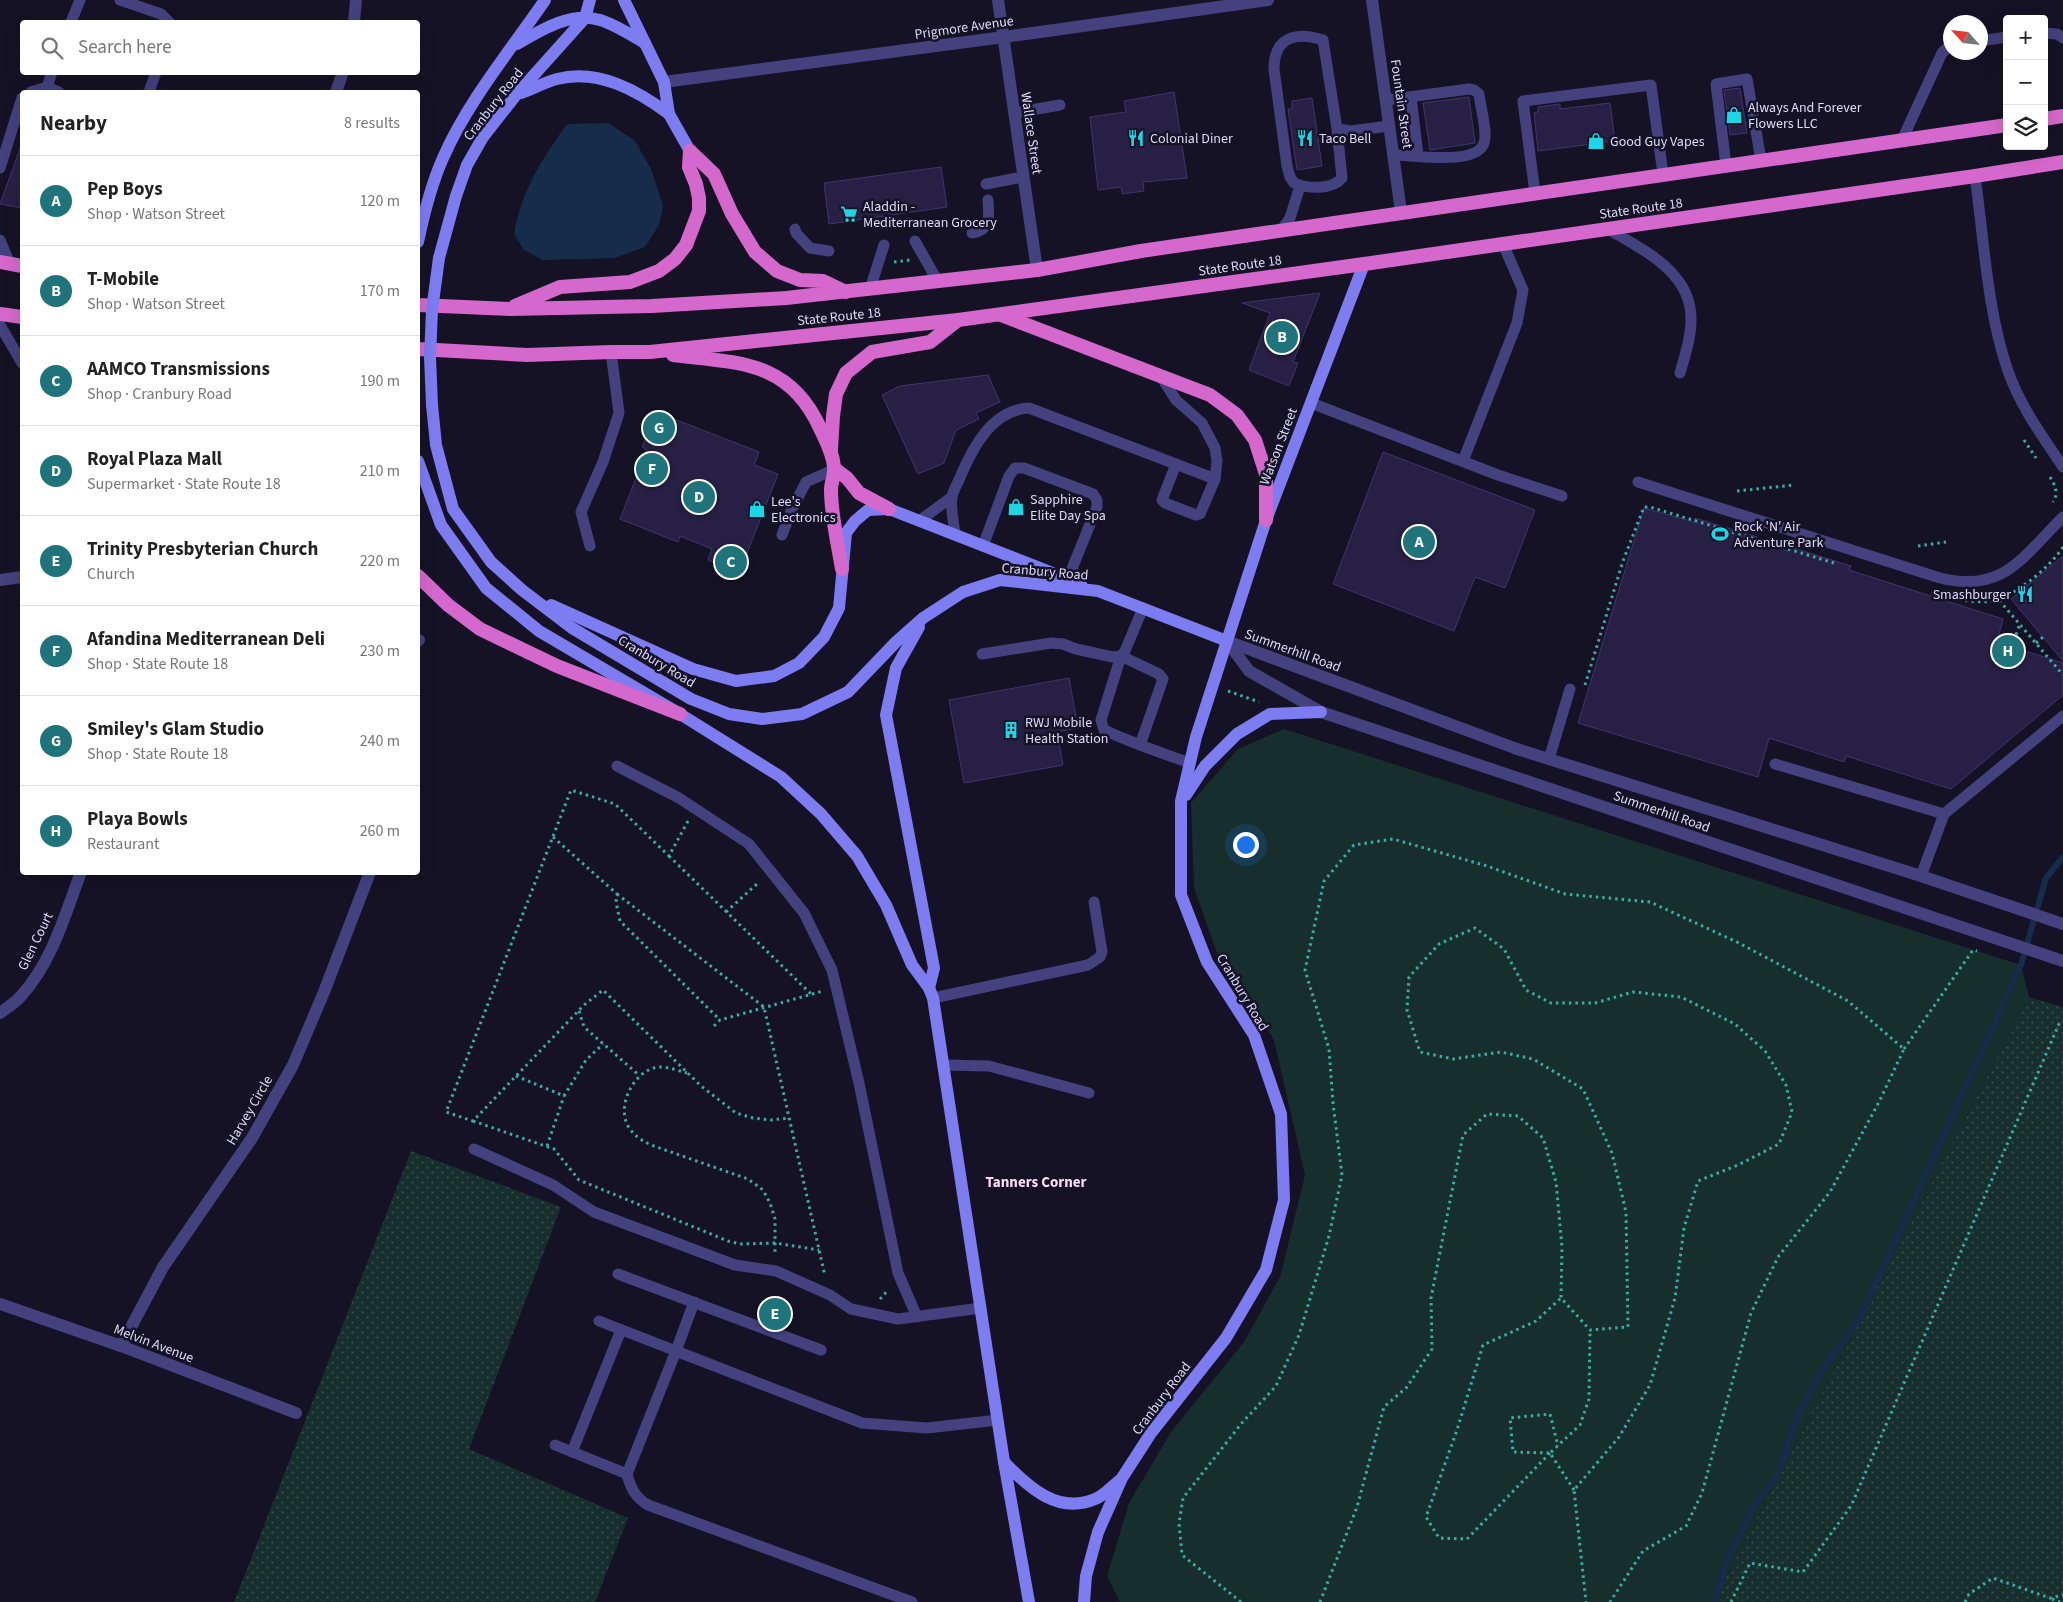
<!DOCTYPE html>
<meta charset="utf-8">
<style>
body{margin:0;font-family:"Source Sans 3",sans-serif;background:#f2f2f2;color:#222}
.controls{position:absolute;right:15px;top:15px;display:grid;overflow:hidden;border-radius:5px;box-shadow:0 5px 20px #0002}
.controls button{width:45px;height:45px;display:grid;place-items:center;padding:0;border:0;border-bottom:1px solid #e0e0e0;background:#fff;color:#222;font:25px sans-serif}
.compass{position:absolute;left:1943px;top:15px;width:45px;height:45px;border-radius:50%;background:#fff;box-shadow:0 5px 20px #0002;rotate:297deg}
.you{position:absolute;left:1245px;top:844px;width:18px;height:18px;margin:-12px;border:4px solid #fff;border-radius:50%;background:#1a73e8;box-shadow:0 0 0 8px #1a73e833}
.badge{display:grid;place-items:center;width:32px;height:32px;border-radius:50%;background:#1f737a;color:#fff;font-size:16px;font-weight:700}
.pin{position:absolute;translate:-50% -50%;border:2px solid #fff;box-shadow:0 1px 5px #0006}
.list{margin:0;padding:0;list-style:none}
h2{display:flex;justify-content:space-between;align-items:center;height:65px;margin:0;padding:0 20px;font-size:21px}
h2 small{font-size:16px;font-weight:400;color:#767676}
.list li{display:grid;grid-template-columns:32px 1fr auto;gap:15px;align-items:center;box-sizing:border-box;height:90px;padding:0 20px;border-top:1px solid #e0e0e0}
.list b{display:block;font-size:19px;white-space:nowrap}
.list p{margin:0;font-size:16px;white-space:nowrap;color:#767676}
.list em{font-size:16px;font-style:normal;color:#767676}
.icon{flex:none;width:28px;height:28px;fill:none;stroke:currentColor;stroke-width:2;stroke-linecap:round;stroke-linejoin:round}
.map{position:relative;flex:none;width:2063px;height:1602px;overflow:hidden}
.search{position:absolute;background:#fff;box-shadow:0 5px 20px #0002;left:20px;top:20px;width:400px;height:55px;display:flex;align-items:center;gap:12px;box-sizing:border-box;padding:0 18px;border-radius:5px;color:#767676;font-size:19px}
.panel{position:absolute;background:#fff;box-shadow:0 5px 20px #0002;left:20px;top:90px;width:400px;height:785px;border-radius:5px}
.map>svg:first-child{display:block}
</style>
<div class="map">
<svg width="2063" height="1602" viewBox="0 0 2063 1602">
<defs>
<pattern id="park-dots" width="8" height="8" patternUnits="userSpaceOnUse" patternTransform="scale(1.25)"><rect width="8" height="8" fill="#162f2d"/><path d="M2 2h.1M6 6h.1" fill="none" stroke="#374d4c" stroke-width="1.8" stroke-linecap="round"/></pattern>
</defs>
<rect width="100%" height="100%" fill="#151225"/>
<path fill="#162f2d" d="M1284,729l737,236 8,32 -316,605h-593l-13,-26 22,-73 42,-71 73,-90 36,-65 25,-102 -31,-135 -58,-90 -22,-62 -3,-85 47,-54z"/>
<g fill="url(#park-dots)">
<path d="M2029,997l34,10v595h-350z"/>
<path d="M411,1151l150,56 -92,242 159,69 -33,84h-361z"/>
</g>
<path fill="#162c4b" d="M608,123l27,18 16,28 12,37 -4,19 -14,22 -30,11 -72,2 -19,-10 -10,-16c7,-43 28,-75 53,-110z"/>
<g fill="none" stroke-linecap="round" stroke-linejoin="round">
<path stroke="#162c4b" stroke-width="6" d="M1714,1602l13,-42 27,-55 24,-30 18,-56 23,-44 41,-57 161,-353 25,-87 17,-21"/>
</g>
<g fill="#272044" stroke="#3f356e">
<path d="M1740,88l7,45 -17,2 -6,-45z"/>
<path d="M1174,92l13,86 -44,4 1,9 -22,3 -1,-7 -23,3 -8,-73 36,-5 -2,-11z"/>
<path d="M1469,97l6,46 -45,7 -7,-47z"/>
<path d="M1312,98l10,68 -25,4 -9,-61h4v-8z"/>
<path d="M1610,103l5,38 -77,10 -4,-38 4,-1v-5l22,-3v5z"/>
<path d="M21,146h1v62l-22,-4z"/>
<path d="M941,167l6,40 -118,17 -5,-41z"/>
<path d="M1320,293l-27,69 5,1 -9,23 -40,-16 21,-57 -28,-10z"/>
<path d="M988,375l12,27 -24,11 3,6 -23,11 -12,33 -26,11 -36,-79 18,-9z"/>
<path d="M656,412l103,40 -5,13 24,9 -34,87 -4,-2 -5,12 -27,-11 4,-11 -32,-13 -2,6 -58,-23 27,-69 -5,-3z"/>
<path d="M1383,452l152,58 -30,78 -30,-11 -21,54 -121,-47z"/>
<path d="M1644,508l50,14 1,-4 62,19 -2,4 33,10 2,-4 61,19 -2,4 154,49 -6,23 66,21v32l-112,94 -105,-33 -2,6 -75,-24 -11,39 -180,-54z"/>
<path d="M2063,556v105l-52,-62z"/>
<path d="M1069,678l9,50 -21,4 6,33 -99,18 -15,-83z"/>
</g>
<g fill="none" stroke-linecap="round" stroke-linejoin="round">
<g stroke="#3daca4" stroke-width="3" stroke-dasharray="2.5 4" stroke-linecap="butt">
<path d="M894,262l16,-2"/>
<path d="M2024,440l12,18"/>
<path d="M2050,477c5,8 9,16 3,25"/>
<path d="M1737,491l57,-6"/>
<path d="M1918,546l28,-4"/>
<path d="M2063,547c-15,22 -40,41 -64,53l64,75"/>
<path d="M1946,596c18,5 34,8 53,4"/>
<path d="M2036,643l7,-6"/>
<path d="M2012,647l7,-21"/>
<path d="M1585,685l38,-124 21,-54h6l184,56"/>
<path d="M1228,691l31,11"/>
<path d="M688,821l-19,35 -54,-52 -44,-14 -125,322 27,9 111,-116 19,-15 98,96 35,27 17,5 18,2 18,-2"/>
<path d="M553,837l64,57 -1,8 4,19 100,99"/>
<path d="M669,856l142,138"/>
<path d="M617,894l147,113 61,269"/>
<path d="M726,912l33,-30"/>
<path d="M579,1011l5,16 56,49"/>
<path d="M714,1026l6,-6 103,-29"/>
<path d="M1904,1049l69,-99 4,1"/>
<path d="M687,1073c-8,-2 -18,-6 -27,-6 -25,1 -44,38 -32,59 6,10 13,14 23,19l97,34 15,11 7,13 5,16v36"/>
<path d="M516,1076l48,20 22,-36 17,-16"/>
<path d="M473,1121l81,28 25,31 149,61 12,3 35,-1 44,7"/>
<path d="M547,1146l17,-50"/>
<path d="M880,1299l8,-9"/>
<path d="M1549,1453l-36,-1 -3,-34 40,-4 8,32"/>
<path d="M1550,1453l-83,86 -28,-1 -13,-21 31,-87 26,-85 53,-24 25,-23"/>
<path d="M1574,1490l-24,-37 30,-28 9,-26 1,-69"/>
<path d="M2052,1599l8,3"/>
<path d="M1241,1602l-59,-47 -3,-32 4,-25 58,-74 35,-38 23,-51 30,-99 13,-61 -9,-72 -4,-54 -24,-79 19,-89 30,-36 39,-6 94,27 78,28 85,8 87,40 111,59 56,48 -25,53 -49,90 -52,65 -27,56 -49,180 -16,33 -43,25 -33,51"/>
<path d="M1320,1602l37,-95 27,-100 23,-20 25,-38 -1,-51 32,-163 24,-21 31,2 25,22 13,44 6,65 -1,51 29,32 38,-3 -2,-115 -14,-59 -29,-64 -50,-30 -32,-7 -48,7 -33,-7 -13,-42 2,-33 30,-33 36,-16 29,21 22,41 25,13h44l38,-11 48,5 54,27 30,27 21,34 6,27 -13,32 -41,21 -40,16 -14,47 -9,70 -25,87 -31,52 -45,53 12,112"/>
<path d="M1731,1602l19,-39 53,9 48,-66 208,-482 4,-2"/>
<path d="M1965,1602l4,-8 24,-16 57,20 13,-3"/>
</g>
<g stroke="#43427f" stroke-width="11">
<path d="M120,0l41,14 8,8"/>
<path d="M71,22l9,-22"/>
<path d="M2044,33l13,1 6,4"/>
<path d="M1980,41l27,-4"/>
<path d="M47,87l5,-15"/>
<path d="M31,92l16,-5 12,5"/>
<path d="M149,92l7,-20"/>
<path d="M1411,97l7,58"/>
<path d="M1386,100l83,-11 5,1 5,4c1,12 9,38 5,49 -7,23 -71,12 -91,12"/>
<path d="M1014,113l46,-8"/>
<path d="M1337,129l5,49c-10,12 -34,11 -48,5l-4,-6 -3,-11 -13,-97c0,-32 22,-38 49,-29l14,89 14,2 38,-5"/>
<path d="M1902,140l40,-87 8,-8"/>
<path d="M1726,165l-10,-81 31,-5 14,81"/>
<path d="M0,168l22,-70"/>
<path d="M1975,176c9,63 12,135 33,195 12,35 35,66 55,96"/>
<path d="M986,184l37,-7"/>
<path d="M1535,193l-12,-92 128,-16 12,89"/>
<path d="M795,229l1,4 14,15 19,3"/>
<path d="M1608,229c35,21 84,43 83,91 0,18 -6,35 -11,53"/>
<path d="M1281,231l9,-13 10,-32"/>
<path d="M972,233c20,-3 17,-17 16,-33"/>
<path d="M0,240l10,24"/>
<path d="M915,241l22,39"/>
<path d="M870,289l14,-44"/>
<path d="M0,325l22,38"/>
<path d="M1160,375l16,25 26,23 13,25 2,13 -2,18 -15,35 -4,1 -31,-12 -3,-3 14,-36"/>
<path d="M1311,403l187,72 64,21"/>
<path d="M1463,461l54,-138 6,-33 -20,-46"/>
<path d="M1638,482l302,96c64,16 83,-22 123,-61"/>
<path d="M919,521l33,-24"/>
<path d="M782,535l9,-24 15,-29 29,-13"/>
<path d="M955,535c-1,-12 -5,-28 -3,-39 2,-7 7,-15 9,-21 13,-30 32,-65 68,-67l186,71"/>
<path d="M590,546l-9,-34 22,-50 16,-49 -8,-61"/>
<path d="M983,546l26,-70 6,-8h9l69,26 4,6v7l-32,79"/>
<path d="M982,654l69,-11 12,1 13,5 37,8 8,-1 4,-5 18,-43"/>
<path d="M1140,745l23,-66 -4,-5 -38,-18 -20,64 3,10c28,13 57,23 86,33"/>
<path d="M1549,759l21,-70"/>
<path d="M1775,764l169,50"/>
<path d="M617,766l62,32 70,46 55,69 28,57 27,113 39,190 19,44"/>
<path d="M1921,876l23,-62 119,-98"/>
<path d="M933,998l155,-33 12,-8 2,-5 -8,-50"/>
<path d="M943,1065l46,1 100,27"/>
<path d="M474,1149l79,36 41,27 141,53 41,6 54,24 21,14 47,10 83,-11"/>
<path d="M618,1274l203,76"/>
<path d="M694,1302l-18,49 186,72 65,5 71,-8"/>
<path d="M555,1445l72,29 49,-123 -77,-30"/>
<path d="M572,1452l49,-122"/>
<path d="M627,1474c4,15 8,23 21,31l264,97"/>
</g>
<g stroke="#43427f" stroke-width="12">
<path d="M998,0l39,270"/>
<path d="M1372,0l29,212"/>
<path d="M354,22l2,-22"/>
<path d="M664,82l340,-45 264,-37"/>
<path d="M336,92l7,-20"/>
<path d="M0,580l22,-3"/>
<path d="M418,641l1,-1"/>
<path d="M0,1013c7,-5 15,-10 21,-17 31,-34 44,-81 60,-124"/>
<path d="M0,1304l121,42 175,67"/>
<path d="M121,1346l42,-79 89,-129 41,-73 31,-73 46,-120"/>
</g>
<g stroke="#43427f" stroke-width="12">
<path d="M1227,641l22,30 72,41 742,249"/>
<path d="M1227,641l290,108 404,127 142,48"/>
</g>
<g stroke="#7d7cf1" stroke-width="12">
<path d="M624,0l40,82 5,32 21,37"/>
<path d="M517,44c24,-14 54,-33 83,-24 16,5 31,15 45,23"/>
<path d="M521,93c12,-4 24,-11 36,-14 41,-11 81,12 112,35"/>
<path d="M418,242c6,-29 13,-57 25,-84 25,-57 67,-107 102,-158"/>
<path d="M439,258l17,-62 11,-31 16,-28 33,-42 69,-77 5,-18"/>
<path d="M432,405l4,40 17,64 38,53 31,28 50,38 119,71 38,15 33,5 40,-5 46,-22 48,-50 27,-24 40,-26 37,-12 98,11 129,50"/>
<path d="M418,461l23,64 45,63 53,43 141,83 101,63 40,37 36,42 29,49 26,60 17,23 4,10 71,464 25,140"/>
<path d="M551,605l142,64 43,12 38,-5 25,-13 25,-26 15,-29 7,-75 9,-12 13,-11 21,-1 192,75"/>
<path d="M919,627l-23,41 -10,47 48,253 -5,20"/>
<path d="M1186,795l19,-29 32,-32 33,-20 51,-2"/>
<path d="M1004,1462c24,25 54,53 91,37 9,-3 17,-13 25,-19"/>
<path d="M1084,1602l2,-26 12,-44 24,-54 29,-45 75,-95 40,-68 18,-70 -3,-86 -27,-79 -47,-73 -26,-67v-94l15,-64 70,-217 98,-256"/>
</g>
<g stroke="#d568cc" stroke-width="14">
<path d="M2044,119l19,-3"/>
<path d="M690,151l24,23 18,40 23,38 22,19 23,9 23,1 23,11"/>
<path d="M0,262l22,4"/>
<path d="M418,305l92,4 142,-3 134,-8 251,-28 104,-19 866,-126"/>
<path d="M515,306l45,-19 70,-5 29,-11 16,-12 11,-14 13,-34v-13l-3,-14 -7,-17 1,-16"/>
<path d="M0,314l22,3"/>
<path d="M1001,315l209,80 27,20 18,25 11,34v46"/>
<path d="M418,349l109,6 84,-3h39l308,-32 406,-56 611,-88 88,-14"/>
<path d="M673,355c65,8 116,5 147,73 6,13 13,25 14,39 1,8 -3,15 -3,23 0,26 7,54 11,79"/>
<path d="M831,449l2,-33 3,-22 10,-21 26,-21 58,-10 28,-22"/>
<path d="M835,469l12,9 12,15 30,16"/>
<path d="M418,576l30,29 32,24 77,37 123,48"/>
</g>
<path stroke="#7d7cf1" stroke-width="12" d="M432,405l-2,-48 2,-47 7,-52"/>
</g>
<defs>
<g id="shop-bare" transform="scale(1.35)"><path d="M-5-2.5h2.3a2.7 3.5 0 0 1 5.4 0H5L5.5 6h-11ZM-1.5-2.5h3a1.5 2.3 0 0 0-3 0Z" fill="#1cd6e6" stroke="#151225" stroke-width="2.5" paint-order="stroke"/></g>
<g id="restaurant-bare" transform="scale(1.35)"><path d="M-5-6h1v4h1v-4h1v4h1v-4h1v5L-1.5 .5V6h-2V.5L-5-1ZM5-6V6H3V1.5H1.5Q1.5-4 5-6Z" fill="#1cd6e6" stroke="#151225" stroke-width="2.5" paint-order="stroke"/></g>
<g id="supermarket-bare" transform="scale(1.35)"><path d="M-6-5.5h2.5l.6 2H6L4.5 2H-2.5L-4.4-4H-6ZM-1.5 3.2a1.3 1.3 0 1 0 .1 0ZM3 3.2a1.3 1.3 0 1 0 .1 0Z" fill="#1cd6e6" stroke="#151225" stroke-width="2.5" paint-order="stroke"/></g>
<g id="stadium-bare" transform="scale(1.35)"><path d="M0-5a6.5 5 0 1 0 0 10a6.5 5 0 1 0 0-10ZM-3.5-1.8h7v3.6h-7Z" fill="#1cd6e6" stroke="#151225" stroke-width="2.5" paint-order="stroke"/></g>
<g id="building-bare" transform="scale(1.35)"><path d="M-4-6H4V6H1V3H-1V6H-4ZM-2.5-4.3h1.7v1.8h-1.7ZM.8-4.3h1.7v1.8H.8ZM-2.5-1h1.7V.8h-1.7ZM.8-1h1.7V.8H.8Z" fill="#1cd6e6" stroke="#151225" stroke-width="2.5" paint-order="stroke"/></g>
</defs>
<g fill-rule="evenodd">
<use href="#shop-bare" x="1734" y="115"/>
<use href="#restaurant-bare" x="1136" y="138"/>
<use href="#restaurant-bare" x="1305" y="138"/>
<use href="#shop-bare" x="1596" y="141"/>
<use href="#supermarket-bare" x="849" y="214"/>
<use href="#shop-bare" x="1016" y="507"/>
<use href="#shop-bare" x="757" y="509"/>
<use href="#stadium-bare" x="1720" y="534"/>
<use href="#restaurant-bare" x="2025" y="594"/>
<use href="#building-bare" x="1011" y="730"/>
</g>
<g text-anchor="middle" stroke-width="5" stroke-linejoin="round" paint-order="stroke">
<g font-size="14" fill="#dedbfb" stroke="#151225">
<text transform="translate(964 27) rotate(-8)" y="5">Prigmore Avenue</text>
<text transform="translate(493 104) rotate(-52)" y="5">Cranbury Road</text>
<text transform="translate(1402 104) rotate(82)" y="5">Fountain Street</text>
<text transform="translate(1032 133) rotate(82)" y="5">Wallace Street</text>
<text transform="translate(1641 208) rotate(-8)" y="5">State Route 18</text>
<text transform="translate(1240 265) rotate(-8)" y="5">State Route 18</text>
<text transform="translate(839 316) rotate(-6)" y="5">State Route 18</text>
<text transform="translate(1278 446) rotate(-69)" y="5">Watson Street</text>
<text transform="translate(1045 571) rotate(5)" y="5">Cranbury Road</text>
<text transform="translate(1293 650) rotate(20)" y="5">Summerhill Road</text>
<text transform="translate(657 661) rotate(31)" y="5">Cranbury Road</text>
<text transform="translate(1662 811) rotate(19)" y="5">Summerhill Road</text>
<text transform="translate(35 941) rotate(-64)" y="5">Glen Court</text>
<text transform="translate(1243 992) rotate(59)" y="5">Cranbury Road</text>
<text transform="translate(249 1110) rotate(-60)" y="5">Harvey Circle</text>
<text transform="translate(154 1343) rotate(21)" y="5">Melvin Avenue</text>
<text transform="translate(1161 1398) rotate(-53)" y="5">Cranbury Road</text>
</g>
<g font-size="14" fill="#dedbfb" stroke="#151225" text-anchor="start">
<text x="1748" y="112">Always And Forever<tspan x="1748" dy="16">Flowers LLC</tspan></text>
<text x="1150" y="143">Colonial Diner</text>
<text x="1319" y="143">Taco Bell</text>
<text x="1610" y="146">Good Guy Vapes</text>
<text x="863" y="211">Aladdin -<tspan x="863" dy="16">Mediterranean Grocery</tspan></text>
<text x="1030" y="504">Sapphire<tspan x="1030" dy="16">Elite Day Spa</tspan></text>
<text x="771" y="506">Lee's<tspan x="771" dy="16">Electronics</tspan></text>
<text x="1734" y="531">Rock 'N' Air<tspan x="1734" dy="16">Adventure Park</tspan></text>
<text x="2011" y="599" text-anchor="end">Smashburger</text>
<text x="1025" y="727">RWJ Mobile<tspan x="1025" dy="16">Health Station</tspan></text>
</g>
<g font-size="15" font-weight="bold" fill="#fbdcf1" stroke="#151225">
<text x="1036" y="1187">Tanners Corner</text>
</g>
</g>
</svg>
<div class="controls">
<button>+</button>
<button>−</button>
<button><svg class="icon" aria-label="layers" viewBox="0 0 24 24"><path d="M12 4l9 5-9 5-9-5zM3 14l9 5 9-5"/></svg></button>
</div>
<svg class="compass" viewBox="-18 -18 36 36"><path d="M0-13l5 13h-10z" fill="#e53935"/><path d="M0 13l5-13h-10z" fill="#767676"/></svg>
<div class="you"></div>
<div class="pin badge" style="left:1419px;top:542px">A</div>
<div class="pin badge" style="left:1282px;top:337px">B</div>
<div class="pin badge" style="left:731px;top:562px">C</div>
<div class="pin badge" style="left:699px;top:497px">D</div>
<div class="pin badge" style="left:775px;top:1314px">E</div>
<div class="pin badge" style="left:652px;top:469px">F</div>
<div class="pin badge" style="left:659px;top:428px">G</div>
<div class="pin badge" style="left:2008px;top:651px">H</div>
<div class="search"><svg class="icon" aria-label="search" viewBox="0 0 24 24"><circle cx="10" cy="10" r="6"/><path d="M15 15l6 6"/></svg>Search here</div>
<section class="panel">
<h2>Nearby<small>8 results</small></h2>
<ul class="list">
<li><span class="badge">A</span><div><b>Pep Boys</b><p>Shop · Watson Street</p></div><em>120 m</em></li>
<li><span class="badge">B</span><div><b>T-Mobile</b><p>Shop · Watson Street</p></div><em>170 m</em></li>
<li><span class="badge">C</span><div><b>AAMCO Transmissions</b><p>Shop · Cranbury Road</p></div><em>190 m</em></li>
<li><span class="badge">D</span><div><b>Royal Plaza Mall</b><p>Supermarket · State Route 18</p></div><em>210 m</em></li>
<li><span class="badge">E</span><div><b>Trinity Presbyterian Church</b><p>Church</p></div><em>220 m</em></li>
<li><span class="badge">F</span><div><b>Afandina Mediterranean Deli</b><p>Shop · State Route 18</p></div><em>230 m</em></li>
<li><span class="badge">G</span><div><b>Smiley's Glam Studio</b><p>Shop · State Route 18</p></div><em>240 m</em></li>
<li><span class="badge">H</span><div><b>Playa Bowls</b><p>Restaurant</p></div><em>260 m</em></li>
</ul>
</section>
</div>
